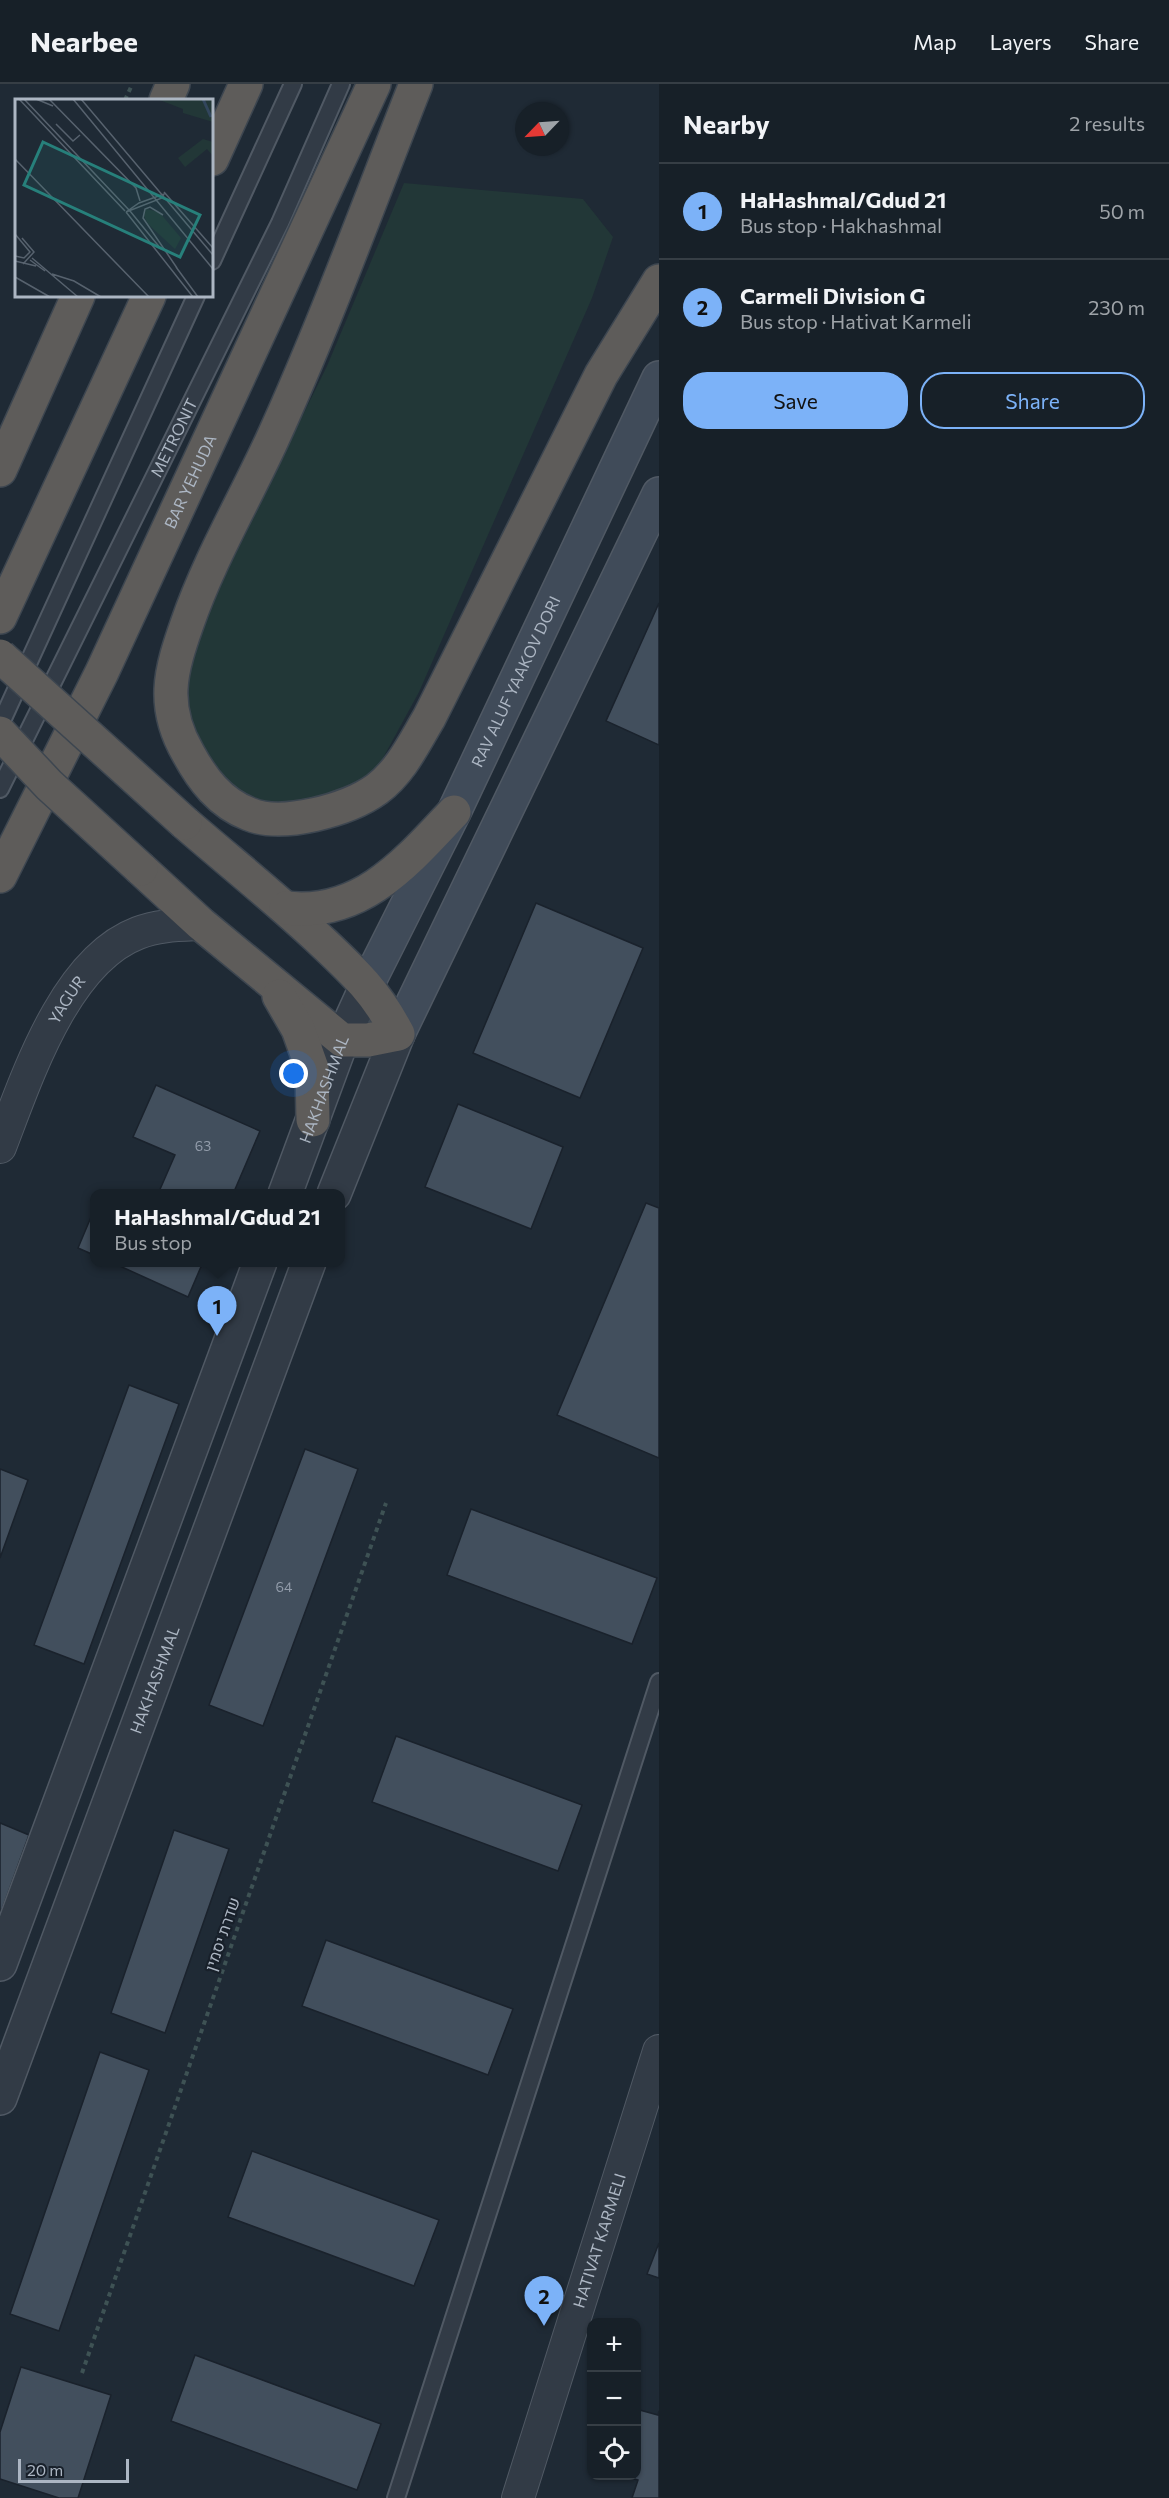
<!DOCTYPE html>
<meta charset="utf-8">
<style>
body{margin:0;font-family:Commissioner,Heebo,sans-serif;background:#242d34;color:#f1f3f6}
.controls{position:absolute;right:18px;bottom:18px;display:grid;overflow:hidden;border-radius:12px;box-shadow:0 2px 4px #0004}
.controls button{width:54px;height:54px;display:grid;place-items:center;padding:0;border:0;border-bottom:2px solid #363e45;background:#172028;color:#f1f3f6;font:30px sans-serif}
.compass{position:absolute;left:515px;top:18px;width:54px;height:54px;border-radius:50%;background:#172028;box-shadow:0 2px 4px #0004;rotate:245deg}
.scale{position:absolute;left:18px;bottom:15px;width:111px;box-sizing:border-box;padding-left:6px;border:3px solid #acb6c3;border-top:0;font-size:16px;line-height:21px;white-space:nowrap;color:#acb6c3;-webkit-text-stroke:4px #18202a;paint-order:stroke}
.you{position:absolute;left:294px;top:990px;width:21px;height:21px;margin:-15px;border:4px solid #fff;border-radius:50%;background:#1a73e8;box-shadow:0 0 0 9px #1a73e833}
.badge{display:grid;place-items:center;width:39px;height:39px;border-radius:50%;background:#7cb2f8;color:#111;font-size:20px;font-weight:700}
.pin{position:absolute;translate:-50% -50px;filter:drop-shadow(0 2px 3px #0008)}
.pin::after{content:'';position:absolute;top:32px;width:21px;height:18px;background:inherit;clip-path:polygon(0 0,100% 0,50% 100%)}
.popup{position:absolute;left:90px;top:1105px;width:255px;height:78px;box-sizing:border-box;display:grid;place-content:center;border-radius:12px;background:#172028;filter:drop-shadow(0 2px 4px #0005);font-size:20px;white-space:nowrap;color:#9ea3a8}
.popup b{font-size:22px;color:#f1f3f6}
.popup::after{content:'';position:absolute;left:50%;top:100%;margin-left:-12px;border:12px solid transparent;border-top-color:#172028}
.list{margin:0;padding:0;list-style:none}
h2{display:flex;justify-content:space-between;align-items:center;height:78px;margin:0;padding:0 24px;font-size:26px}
h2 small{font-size:20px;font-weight:400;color:#9ea3a8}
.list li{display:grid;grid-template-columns:39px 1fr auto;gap:18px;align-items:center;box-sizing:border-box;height:96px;padding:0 24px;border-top:2px solid #363e45}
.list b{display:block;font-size:22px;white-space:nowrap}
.list p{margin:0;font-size:20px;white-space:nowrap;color:#9ea3a8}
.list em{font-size:20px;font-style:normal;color:#9ea3a8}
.actions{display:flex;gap:12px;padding:18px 24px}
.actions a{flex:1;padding:14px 0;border:2px solid #7cb2f8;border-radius:24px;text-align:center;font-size:21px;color:#7cb2f8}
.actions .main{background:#7cb2f8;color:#111}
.icon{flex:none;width:33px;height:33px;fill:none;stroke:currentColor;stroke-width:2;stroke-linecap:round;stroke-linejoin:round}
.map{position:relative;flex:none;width:659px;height:2414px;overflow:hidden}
header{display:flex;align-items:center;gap:36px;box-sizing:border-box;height:84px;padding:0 30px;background:#172028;border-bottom:2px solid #363e45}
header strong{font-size:28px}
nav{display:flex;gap:33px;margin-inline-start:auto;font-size:21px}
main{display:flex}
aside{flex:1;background:#172028}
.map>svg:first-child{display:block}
</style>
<header>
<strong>Nearbee</strong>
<nav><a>Map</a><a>Layers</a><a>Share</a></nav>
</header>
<main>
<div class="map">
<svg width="659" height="2414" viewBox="0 0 659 2414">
<rect width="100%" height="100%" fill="#1f2a35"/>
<path fill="#223737" d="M404,99l179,16 30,38 -21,61 -173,394 -42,77 -35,21 -51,18 -54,-11 -34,-37 -20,-61 7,-40 16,-48 121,-245z"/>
<g fill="#424f5d" stroke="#1a222c" stroke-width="1.5">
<path d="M659,519v142l-53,-24z"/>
<path d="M536,819l107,45 -63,150 -107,-45z"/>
<path d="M156,1001l104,46 -27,63h-75l17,-39 -42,-18z"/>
<path d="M458,1020l105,43 -32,82 -106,-42z"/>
<path d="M646,1119l13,5v250l-102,-43z"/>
<path d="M94,1126v45l-16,-7z"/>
<path d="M111,1178h92l-15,35z"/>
<path d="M129,1301l50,19 -95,260 -50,-19z"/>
<path d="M305,1365l53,20 -95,257 -54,-21z"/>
<path d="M0,1385l28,11 -28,78z"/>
<path d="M471,1425l186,69 -25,66 -185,-69z"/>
<path d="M396,1652l186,69 -24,66 -186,-69z"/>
<path d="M0,1739l29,12 -29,80z"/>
<path d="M174,1746l55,19 -64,184 -54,-20z"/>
<path d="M326,1856l187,69 -25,66 -186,-69z"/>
<path d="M100,1968l49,18 -90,261 -49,-17z"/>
<path d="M252,2067l187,69 -25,66 -186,-69z"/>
<path d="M659,2159v35l-12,-4z"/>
<path d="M195,2271l186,69 -24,66 -186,-69z"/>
<path d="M21,2283l90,28 -33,103h-19l-59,-19v-47z"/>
<path d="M636,2325l22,6 1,-4v87h-27l6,-18 -15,-4h13z"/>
</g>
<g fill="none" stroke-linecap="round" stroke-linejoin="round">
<g stroke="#505964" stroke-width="20">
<g id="service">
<path d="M212,177l81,-177"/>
<path d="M0,641l196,-429"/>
<path id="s1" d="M0,705l280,-566 61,-139"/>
<path d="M396,2414l263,-816"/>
</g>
</g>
<g stroke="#505964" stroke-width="34">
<g id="minor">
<path id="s2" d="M0,1063c26,-67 64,-186 138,-214 20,-8 42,-8 63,-9"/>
<path id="s3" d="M518,2414l141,-447"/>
</g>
</g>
<g stroke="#505964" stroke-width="36">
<g id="tertiary">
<path id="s4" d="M285,1110l57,-154 25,-55"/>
<path d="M334,1110l64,-160"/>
<path d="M0,1880l260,-702"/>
<path id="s5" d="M0,2014l309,-836"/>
</g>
</g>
<g stroke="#505964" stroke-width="36">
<g id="secondary">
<path id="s6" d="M367,901l87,-173 205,-434"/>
<path d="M398,950l261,-540"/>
</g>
</g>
<g stroke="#3d4650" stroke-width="36">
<g id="trunk">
<path d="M416,0c-47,119 -91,240 -144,356 -28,61 -63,120 -85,184 -7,20 -15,43 -16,65 -1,22 6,45 17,64 14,26 32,50 61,61 33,14 99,-4 128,-25 24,-18 37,-46 52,-71l172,-343 58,-94"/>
<path d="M166,16l7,-16"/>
<path d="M212,75l34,-75"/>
<path d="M0,386l78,-174"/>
<path d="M0,533l149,-321"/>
<path d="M141,785l60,55 141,116h26l30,-6c-23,-44 -46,-64 -81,-97 -43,-40 -88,-76 -132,-114"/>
<path id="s7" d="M0,792l102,-204 272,-588"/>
<path d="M286,824c75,9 121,-46 168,-96"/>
<path d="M279,912l19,33 14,39 1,52"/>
</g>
</g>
<g stroke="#3e5254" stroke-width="4" stroke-dasharray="4.5 4.5" stroke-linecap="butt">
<path d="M125,16l6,-13"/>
<path d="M82,2289l304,-870"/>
</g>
<use href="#service" stroke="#323b46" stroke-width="16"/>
<use href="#minor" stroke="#323b46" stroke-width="32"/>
<use href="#tertiary" stroke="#323b46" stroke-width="33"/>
<use href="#secondary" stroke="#404b59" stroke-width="33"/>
<use href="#trunk" stroke="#5e5c5a" stroke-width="33"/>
<g stroke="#3d4650" stroke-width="36" stroke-linecap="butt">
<g id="trunk-bridge">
<path d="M0,572l185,167"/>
<path d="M0,649l49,52 92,84"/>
</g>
</g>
<use href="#trunk-bridge" stroke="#5e5c5a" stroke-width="33"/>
</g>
<g text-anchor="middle" stroke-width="4.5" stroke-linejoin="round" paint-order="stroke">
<g font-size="14" fill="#929caa">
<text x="203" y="1067">63</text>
<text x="284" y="1508">64</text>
</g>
<g font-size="16" fill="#acb6c3" stroke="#18202a">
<text dy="6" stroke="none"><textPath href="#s1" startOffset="392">METRONIT</textPath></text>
<text dy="6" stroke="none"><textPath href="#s7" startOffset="438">BAR YEHUDA</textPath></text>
<text dy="6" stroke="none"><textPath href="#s6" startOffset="338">RAV ALUF YAAKOV DORI</textPath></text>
<text dy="6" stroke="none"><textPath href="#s2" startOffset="162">YAGUR</textPath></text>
<text dy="6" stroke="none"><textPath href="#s4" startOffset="112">HAKHASHMAL</textPath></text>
<text dy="6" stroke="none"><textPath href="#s5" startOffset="446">HAKHASHMAL</textPath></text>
<text transform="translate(222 1850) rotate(-71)" y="6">שדרת יסמין</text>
<text dy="6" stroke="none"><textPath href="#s3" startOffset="270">HATIVAT KARMELI</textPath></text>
</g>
</g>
<g transform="translate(15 15)">
<rect width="198" height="198" fill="#1f2a35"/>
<path d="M142,0h56v23l-30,-9v-4zM188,40l10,3v14l-6,-7 -22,18 -7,-9zM131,110l13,3 22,26 -6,11 -27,-25 -4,-8z" fill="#223737"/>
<path fill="none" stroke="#32465d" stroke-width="3" d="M188,0l8,18"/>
<path fill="none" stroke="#57626e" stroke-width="1.5" d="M4,0l106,112M9,0l105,111M21,0l17,7M34,0l87,89 4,13M58,0l140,170M66,0l132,156M41,25l17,17 7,-6M0,60l134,138M149,93l49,56M149,95l-2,4 -36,14 13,-9zM115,112l31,38M111,113l67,85M148,116l-13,-8 -5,2 -2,9 34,50M0,135l15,18 -6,6 -9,-2M7,139l12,14 -11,12M17,159l46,39M15,161l15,11M0,162l21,5M161,168l22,30M37,175l22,7 27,16M0,178l35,20"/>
<path fill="#27807b" fill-opacity="0.15" stroke="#27807b" stroke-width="3" d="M28,43l157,73 -20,42 -156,-72z"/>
<rect width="198" height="198" fill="none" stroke="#acb6c3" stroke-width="3"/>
</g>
</svg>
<div class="controls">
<button>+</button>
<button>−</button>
<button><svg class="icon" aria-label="locate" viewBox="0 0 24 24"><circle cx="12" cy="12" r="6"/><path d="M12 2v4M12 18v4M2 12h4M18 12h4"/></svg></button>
</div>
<svg class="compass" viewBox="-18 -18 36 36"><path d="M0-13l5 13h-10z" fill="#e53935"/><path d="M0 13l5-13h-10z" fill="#9ea3a8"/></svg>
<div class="scale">20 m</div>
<div class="you"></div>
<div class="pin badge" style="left:217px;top:1252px">1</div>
<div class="popup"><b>HaHashmal/Gdud 21</b>Bus stop</div>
<div class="pin badge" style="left:544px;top:2242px">2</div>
</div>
<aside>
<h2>Nearby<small>2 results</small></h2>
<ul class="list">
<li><span class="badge">1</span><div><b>HaHashmal/Gdud 21</b><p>Bus stop · Hakhashmal</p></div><em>50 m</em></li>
<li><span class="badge">2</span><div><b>Carmeli Division G</b><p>Bus stop · Hativat Karmeli</p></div><em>230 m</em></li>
</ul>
<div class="actions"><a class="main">Save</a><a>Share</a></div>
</aside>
</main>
